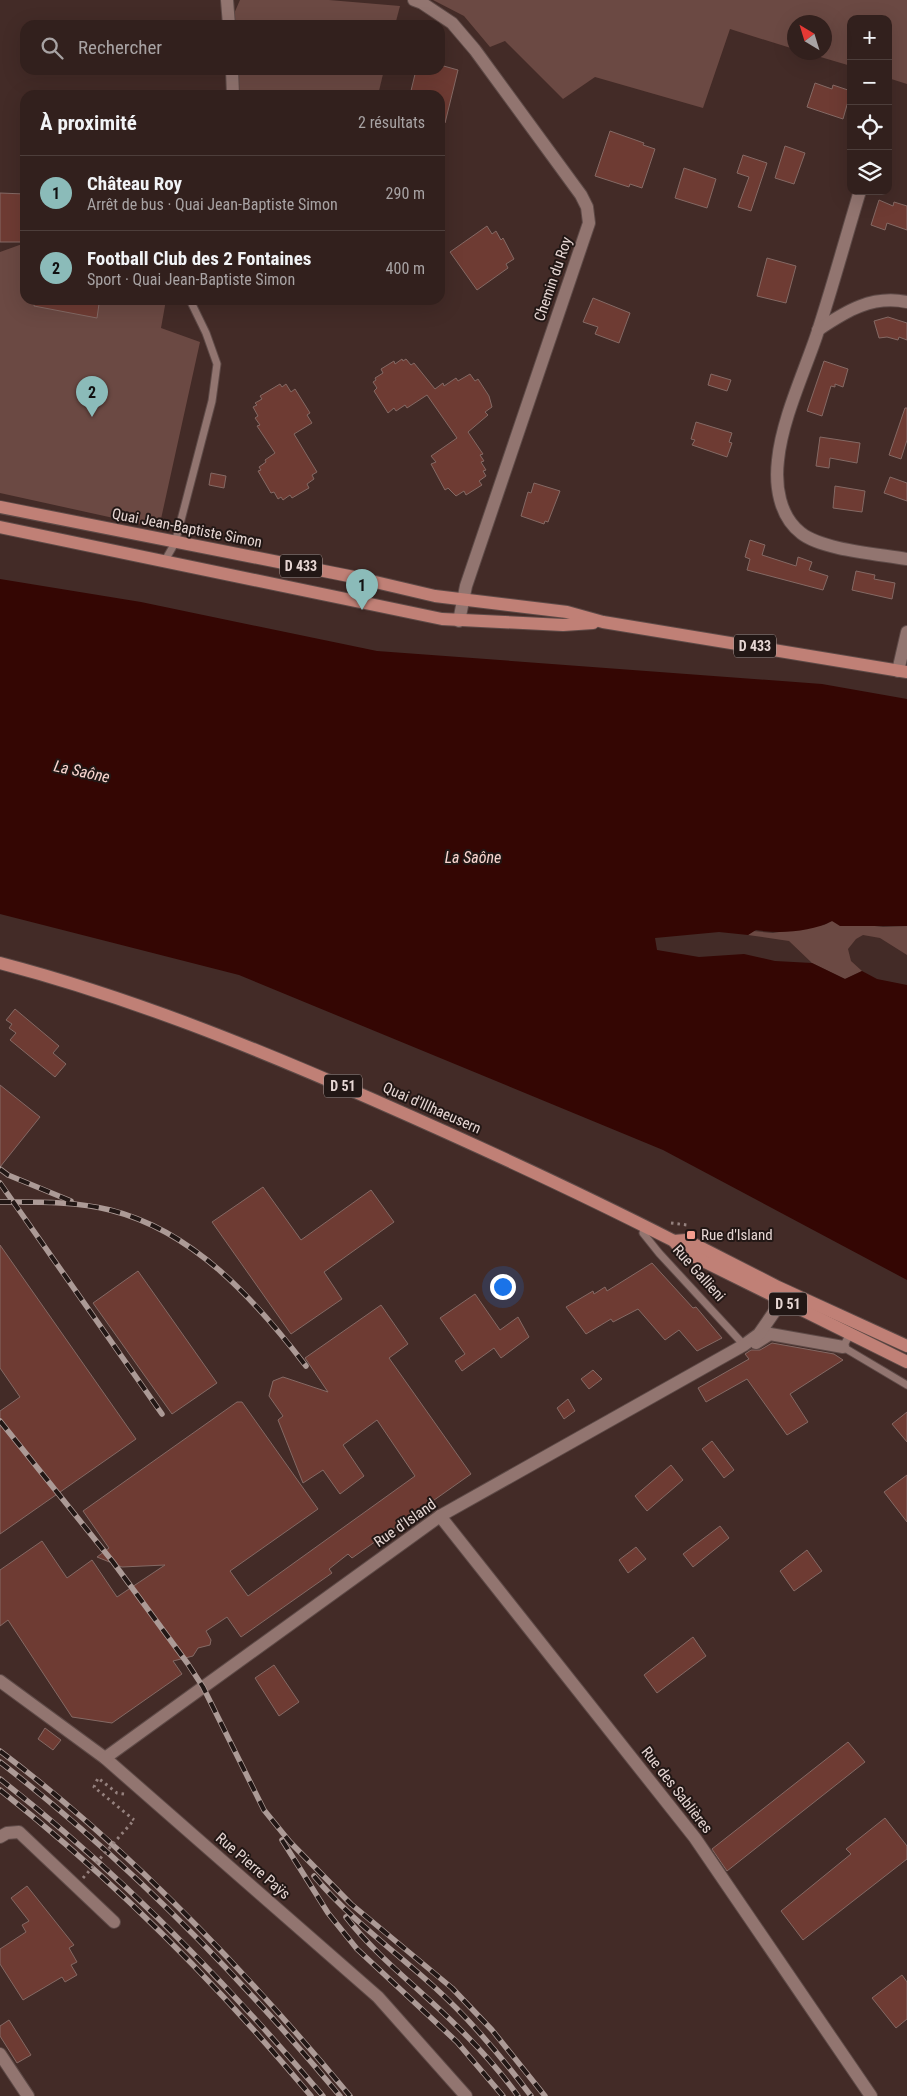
<!DOCTYPE html>
<html lang="fr">
<meta charset="utf-8">
<style>
body{margin:0;font-family:"Roboto Condensed",sans-serif;background:#3a2826;color:#f1f3f6}
.controls{position:absolute;right:15px;top:15px;display:grid;overflow:hidden;border-radius:10px;box-shadow:0 5px 20px #0002}
.controls button{width:45px;height:45px;display:grid;place-items:center;padding:0;border:0;border-bottom:1px solid #4d3e3b;background:#32201d;color:#f1f3f6;font:25px sans-serif}
.compass{position:absolute;left:787px;top:15px;width:45px;height:45px;border-radius:50%;background:#32201d;box-shadow:0 5px 20px #0002;rotate:322deg}
.you{position:absolute;left:502px;top:1286px;width:18px;height:18px;margin:-12px;border:4px solid #fff;border-radius:50%;background:#1a73e8;box-shadow:0 0 0 8px #1a73e833}
.badge{display:grid;place-items:center;width:32px;height:32px;border-radius:50%;background:#8bbbb9;color:#111;font-size:16px;font-weight:700}
.pin{position:absolute;translate:-50% -41px;filter:drop-shadow(0 1px 2px #0008)}
.pin::after{content:'';position:absolute;top:26px;width:18px;height:15px;background:inherit;clip-path:polygon(0 0,100% 0,50% 100%)}
.list{margin:0;padding:0;list-style:none}
h2{display:flex;justify-content:space-between;align-items:center;height:65px;margin:0;padding:0 20px;font-size:21px}
h2 small{font-size:16px;font-weight:400;color:#a8a3a4}
.list li{display:grid;grid-template-columns:32px 1fr auto;gap:15px;align-items:center;box-sizing:border-box;height:75px;padding:0 20px;border-top:1px solid #4d3e3b}
.list b{display:block;font-size:19px;white-space:nowrap}
.list p{margin:0;font-size:16px;white-space:nowrap;color:#a8a3a4}
.list em{font-size:16px;font-style:normal;color:#a8a3a4}
.icon{flex:none;width:28px;height:28px;fill:none;stroke:currentColor;stroke-width:2;stroke-linecap:round;stroke-linejoin:round}
.map{position:relative;flex:none;width:907px;height:2096px;overflow:hidden}
.search{position:absolute;background:#32201d;box-shadow:0 5px 20px #0002;left:20px;top:20px;width:425px;height:55px;display:flex;align-items:center;gap:12px;box-sizing:border-box;padding:0 18px;border-radius:15px;color:#a8a3a4;font-size:19px}
.panel{position:absolute;background:#32201d;box-shadow:0 5px 20px #0002;left:20px;top:90px;width:425px;height:215px;border-radius:15px}
.map>svg:first-child{display:block}
</style>
<div class="map">
<svg width="907" height="2096" viewBox="0 0 907 2096">
<rect width="100%" height="100%" fill="#432b27"/>
<g fill="#6b4943">
<path d="M240,0h89l71,6 -5,19h-166z"/>
<path d="M433,0h474v84l-19,-6v-59h-37v47l-44,-13 17,-1v-30h-30v27l-64,-20 -27,79 -108,-31 -32,22 -58,-58 -15,6 -26,-31z"/>
<path d="M231,70h153l-6,25h-144z"/>
<path d="M25,243v57h141l-5,28 39,14 -41,186 -159,-35v-241z"/>
<path d="M832,921l51,6 24,-1v29l-27,-17 -17,-3 -7,4 -8,10 3,12 11,10 -17,8 -33,-16 -23,-22 -41,-6 5,-4 20,2 51,-8z"/>
</g>
<path fill="#340603" d="M0,579l141,23 236,49 445,33 85,15v227h-67l-8,-5c-21,11 -53,13 -76,9l-8,5 -29,-3 -64,6 2,12 42,7 45,-3 31,7 37,2 33,16 17,-8 15,8 30,6v295l-244,-130 -424,-175 -239,-61z"/>
<g fill="#6e3b33" stroke="#846964">
<path d="M440,65l18,5 -13,53h-5v-28h-30l6,-25h24z"/>
<path d="M815,83l17,6 1,-4 18,6 -8,28 -36,-12z"/>
<path d="M610,131l34,12 -1,2 12,4 -13,39 -12,-4 -1,3 -34,-11z"/>
<path d="M785,146l20,7 -11,31 -19,-6z"/>
<path d="M743,155l24,8 -16,48 -13,-4 11,-30 -12,-4z"/>
<path d="M684,168l32,11 -9,29 -32,-10z"/>
<path d="M0,193l25,1v48h-25z"/>
<path d="M879,200l14,6 1,-4 13,4v24l-20,-7 -2,7 -14,-5z"/>
<path d="M487,226l5,8 4,-3 5,9 2,-2 11,21 -8,5 2,4 -31,22 -27,-38z"/>
<path d="M767,258l29,8 -10,37 -29,-7z"/>
<path d="M593,298l37,15 -11,30 -24,-9 3,-7 -15,-5z"/>
<path d="M35,300h55v2l9,2 -2,14 -63,-12z"/>
<path d="M888,317l19,6v17l-8,-3 -1,3 -11,-3 -8,1 -5,-17z"/>
<path d="M402,359l1,2 3,-2 5,6 3,-2 21,26 8,-6 1,3 12,-8 2,3 12,-7 5,7 3,-2 11,17 3,11 -7,5 3,3 -20,17 15,22 -3,1 4,6 -3,1 5,8 -3,1 3,5 -7,5 3,4 -16,10 -2,-4 -8,5 -8,-8 -3,2 -14,-26 5,-2 -5,-6 26,-18 -30,-43 -20,13 -2,-3 -9,6 -2,-3 -6,5 -14,-22 3,-3 -4,-6 3,-2 -1,-2 8,-5 -2,-4 13,-8 1,3z"/>
<path d="M824,361l24,8 -5,18 -8,-3v3l-4,-1 -9,30 -15,-5z"/>
<path d="M711,374l20,6 -4,11 -19,-6z"/>
<path d="M280,384l2,3 4,-3 5,8 4,-3 15,24 -3,2 5,8 -18,11 23,38 -5,3 2,4 -7,5 2,4 -17,10 -2,-3 -7,5 -2,-3 -3,2 -4,-7 -3,1 -13,-22 3,-1 -2,-3 7,-5 -1,-2 10,-7 -18,-27 3,-1 -5,-7 3,-2 -5,-9 4,-2 -2,-2 7,-4 -2,-3z"/>
<path d="M905,408h2v32l-6,19 -12,-4z"/>
<path d="M696,422l36,11 -3,9 3,1 -5,14 -35,-12 3,-5 -4,-1z"/>
<path d="M820,437l40,6 -3,20 -27,-5 -1,10 -13,-2z"/>
<path d="M211,473l15,3 -2,12 -15,-3z"/>
<path d="M890,477l17,6v18l-23,-8z"/>
<path d="M534,483l26,8 -12,31 -3,-1 -1,3 -23,-8 7,-24 3,1z"/>
<path d="M835,486l30,5 -3,21 -29,-4z"/>
<path d="M750,540l15,5 -3,10 34,11 2,-9 14,5 -3,8 19,6 -5,14 -76,-20 3,-11 -5,-2z"/>
<path d="M856,571l19,4 -1,4 21,4 -3,16 -40,-9z"/>
<path d="M15,1009l44,37 -6,7 13,11 -11,13 -45,-37 6,-7 -7,-5 3,-4 -6,-4z"/>
<path d="M0,1085l40,32 -40,50z"/>
<path d="M263,1187l38,53 70,-50 23,32 -70,50 18,27 -51,35 -79,-112z"/>
<path d="M0,1245l136,194 -136,95v-123l20,-14 -20,-29z"/>
<path d="M652,1263l41,45 3,-1 26,31 -25,13 -18,-21 -14,10 -27,-31 -25,13 -2,-3 -25,15 -20,-27 27,-16 1,3 11,-7 2,4z"/>
<path d="M138,1271l79,112 -45,31 -79,-111z"/>
<path d="M475,1294l25,36 18,-13 11,20 -28,21 -7,-10 -32,23 -7,-10 10,-7 -25,-36z"/>
<path d="M381,1305l27,39 -19,14 82,116 -119,84 -4,-4 -19,15 3,4 -91,64 -14,-20 -21,14 5,9 -1,5 -12,3 -5,8 -20,5 9,13 -70,49 -40,-6 -64,-97 -8,6v-56l42,-29 25,37 25,-18 25,37 48,-32 -43,2 -25,-10 12,-9 -26,-37 154,-109h5l76,107 -88,62 18,25 167,-120 -38,-56 -34,25 21,31 -24,18 -17,-24 -20,13 -25,-63 5,-4 -14,-20 4,-15 10,-4 45,15 -23,-34z"/>
<path d="M772,1343l62,11 9,6 -53,34 18,28 -21,13 -40,-56 -41,23 -8,-14 51,-29 -4,-5 6,-4h9z"/>
<path d="M593,1370l9,9 -13,10 -8,-10z"/>
<path d="M568,1399l7,12 -11,8 -7,-11z"/>
<path d="M907,1412v30l-15,-18z"/>
<path d="M712,1441l22,29 -10,8 -22,-29z"/>
<path d="M671,1465l12,15 -36,31 -12,-15z"/>
<path d="M907,1475v47l-23,-30z"/>
<path d="M720,1526l9,12 -36,29 -10,-13z"/>
<path d="M636,1547l10,12 -18,14 -9,-13z"/>
<path d="M807,1550l15,21 -28,20 -14,-20z"/>
<path d="M693,1637l13,19 -49,37 -13,-18z"/>
<path d="M274,1665l25,37 -20,14 -24,-38z"/>
<path d="M45,1728l16,12 -8,10 -15,-11z"/>
<path d="M848,1742l17,20 -138,109 -15,-22z"/>
<path d="M885,1818l22,28v13l-104,81 -22,-29 70,-57 -5,-5z"/>
<path d="M27,1886l47,59 -5,3 8,14 -6,3 6,10 -12,7 -3,-5 -39,23 -23,-36v-15l26,-17 -4,-7 7,-4 -18,-23z"/>
<path d="M902,1975l5,7v37l-11,9 -24,-30z"/>
<path d="M9,2020l22,35 -14,8 -17,-27v-10z"/>
</g>
<g fill="none" stroke-linecap="round" stroke-linejoin="round">
<g stroke="#5e4a47" stroke-width="9">
<g id="lane">
<path d="M164,562l11,-19 37,-142 5,-37 -11,-31 -16,-33"/>
<path d="M645,1226l-2,7 16,20 85,92"/>
<path d="M851,1332l-8,15 64,38"/>
</g>
</g>
<g stroke="#5e4a47" stroke-width="14">
<g id="street">
<path d="M227,0l2,25"/>
<path d="M414,0l8,3 30,20 23,27 106,145 6,12 2,16 -123,363 -7,35"/>
<path d="M232,70l1,25"/>
<path d="M860,191c-15,49 -28,98 -44,146 -13,38 -34,83 -38,123 -3,25 1,56 23,73 21,17 78,21 106,26"/>
<path d="M818,330c28,-19 54,-35 89,-28"/>
<path d="M898,671l9,-39"/>
<path d="M756,1343l14,-9 73,13"/>
<path d="M440,1516l255,322 176,258"/>
<path d="M0,1681l105,77 273,239 88,99"/>
<path d="M105,1758l335,-242 304,-171 15,-11 29,-42"/>
<path d="M0,1837l7,-4 12,-1 95,90"/>
<path d="M0,2054l28,42"/>
</g>
</g>
<g stroke="#5e4a47" stroke-width="14">
<g id="primary">
<path d="M0,507l354,70 81,19 132,16 36,10 304,50"/>
<path d="M0,527l442,92 121,6 30,-2"/>
<path d="M0,963c130,34 253,84 376,138 100,44 200,90 298,140l12,-1 92,47 129,59"/>
<path d="M674,1241l7,9 226,112"/>
</g>
</g>
<g stroke="#95817e" stroke-width="3" stroke-dasharray="2.5 4" stroke-linecap="butt">
<path d="M671,1223l16,2"/>
<path d="M124,1794l-7,-1 -19,-15 -4,9 40,33"/>
</g>
<use href="#lane" stroke="#927570" stroke-width="7"/>
<use href="#street" stroke="#927570" stroke-width="12"/>
<use href="#primary" stroke="#c08076" stroke-width="12"/>
<g stroke="#ac9a96" stroke-width="5.5">
<g id="rail">
<path d="M0,1169l8,6 63,26"/>
<path d="M0,1183l162,231"/>
<path d="M0,1202c36,0 75,-1 110,8 84,21 145,90 196,156"/>
<path d="M0,1421l113,141 75,102 15,23 61,123 26,32 61,62 101,84 40,42 53,66"/>
<path d="M0,1751c130,98 246,220 350,345"/>
<path d="M0,1762c125,97 238,212 340,334"/>
<path d="M0,1779c119,93 225,202 323,317"/>
<path d="M0,1790c114,90 218,195 311,306"/>
<path d="M282,1840l46,73 29,36 100,93 46,54"/>
<path d="M314,1876c34,41 78,73 118,109 37,33 69,71 99,111"/>
<path d="M346,1917c27,35 60,61 92,91 29,27 57,56 80,88"/>
</g>
</g>
<use href="#rail" stroke="#221715" stroke-width="4" stroke-dasharray="11" stroke-linecap="butt"/>
<path stroke="#95817e" stroke-width="3" stroke-dasharray="2.5 4" stroke-linecap="butt" d="M83,1878l51,-58"/>
</g>
<rect fill="#f59d8e" stroke="#221715" stroke-width="2" x="686" y="1230" width="10" height="10" rx="2.5"/>
<g text-anchor="middle" stroke-width="4" stroke-linejoin="round" paint-order="stroke">
<g fill="#221715" stroke="#ab9d9a" stroke-width="1">
<rect x="280" y="554.5" width="42" height="23" rx="4"/>
<rect x="734" y="634.5" width="42" height="23" rx="4"/>
<rect x="324" y="1074.5" width="38" height="23" rx="4"/>
<rect x="769" y="1292.5" width="38" height="23" rx="4"/>
</g>
<g font-size="14" font-weight="bold" fill="#e6d6d3">
<text x="301" y="571">D 433</text>
<text x="755" y="651">D 433</text>
<text x="343" y="1091">D 51</text>
<text x="788" y="1309">D 51</text>
</g>
<g font-size="15" fill="#e6d6d3" stroke="#221715">
<text transform="translate(553 279) rotate(-71)" y="5">Chemin du Roy</text>
<text transform="translate(187 528) rotate(11)" y="5">Quai Jean-Baptiste Simon</text>
<text transform="translate(432 1108) rotate(24)" y="5">Quai d'Illhaeusern</text>
<text transform="translate(699 1273) rotate(48)" y="5">Rue Gallieni</text>
<text transform="translate(405 1523) rotate(-35)" y="5">Rue d'Island</text>
<text transform="translate(677 1790) rotate(52)" y="5">Rue des Sablières</text>
<text transform="translate(253 1866) rotate(41)" y="5">Rue Pierre Paÿs</text>
</g>
<g font-size="15" fill="#e6d6d3" stroke="#221715" text-anchor="start">
<text x="701" y="1240">Rue d'Island</text>
</g>
<g font-size="16" font-style="italic" fill="#fad6d0" stroke="#221715">
<text transform="translate(82 771) rotate(12)" y="6">La Saône</text>
<text x="473" y="863">La Saône</text>
</g>
</g>
</svg>
<div class="controls">
<button>+</button>
<button>−</button>
<button><svg class="icon" aria-label="locate" viewBox="0 0 24 24"><circle cx="12" cy="12" r="6"/><path d="M12 2v4M12 18v4M2 12h4M18 12h4"/></svg></button>
<button><svg class="icon" aria-label="layers" viewBox="0 0 24 24"><path d="M12 4l9 5-9 5-9-5zM3 14l9 5 9-5"/></svg></button>
</div>
<svg class="compass" viewBox="-18 -18 36 36"><path d="M0-13l5 13h-10z" fill="#e53935"/><path d="M0 13l5-13h-10z" fill="#a8a3a4"/></svg>
<div class="you"></div>
<div class="pin badge" style="left:362px;top:610px">1</div>
<div class="pin badge" style="left:92px;top:417px">2</div>
<div class="search"><svg class="icon" aria-label="search" viewBox="0 0 24 24"><circle cx="10" cy="10" r="6"/><path d="M15 15l6 6"/></svg>Rechercher</div>
<section class="panel">
<h2>À proximité<small>2 résultats</small></h2>
<ul class="list">
<li><span class="badge">1</span><div><b>Château Roy</b><p>Arrêt de bus · Quai Jean-Baptiste Simon</p></div><em>290 m</em></li>
<li><span class="badge">2</span><div><b>Football Club des 2 Fontaines</b><p>Sport · Quai Jean-Baptiste Simon</p></div><em>400 m</em></li>
</ul>
</section>
</div>
